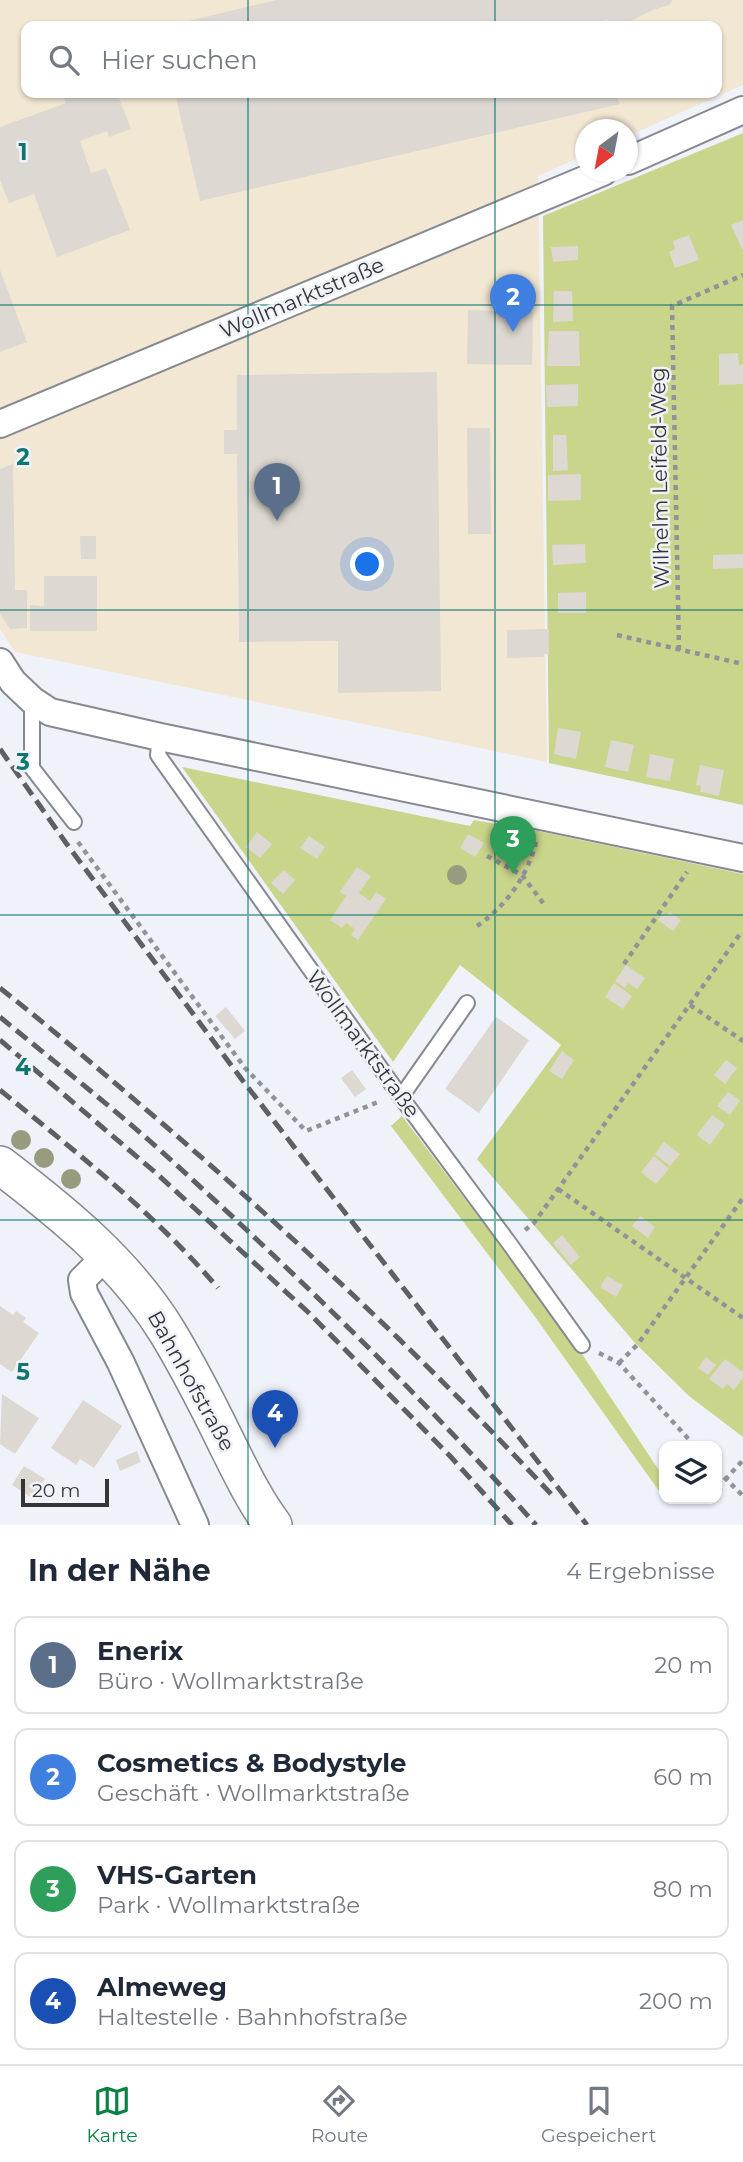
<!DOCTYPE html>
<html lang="de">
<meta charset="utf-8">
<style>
body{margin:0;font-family:Montserrat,sans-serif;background:#f6f6f7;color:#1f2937}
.controls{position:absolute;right:21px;bottom:21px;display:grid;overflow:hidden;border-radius:14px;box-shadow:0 2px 5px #0004}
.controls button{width:63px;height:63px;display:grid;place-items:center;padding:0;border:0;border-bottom:2px solid #e0e1e3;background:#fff;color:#1f2937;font:35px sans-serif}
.compass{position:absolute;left:575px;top:119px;width:63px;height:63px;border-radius:50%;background:#fff;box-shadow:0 2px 5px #0004;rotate:212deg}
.scale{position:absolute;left:21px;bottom:18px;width:88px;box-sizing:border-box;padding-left:7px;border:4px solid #353538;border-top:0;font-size:19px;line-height:24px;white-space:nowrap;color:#353538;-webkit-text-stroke:5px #f0f2fa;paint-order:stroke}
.you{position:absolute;left:368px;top:565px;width:24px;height:24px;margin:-18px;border:5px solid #fff;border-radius:50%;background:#1a73e8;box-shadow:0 0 0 10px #1a73e833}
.badge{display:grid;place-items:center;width:46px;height:46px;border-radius:50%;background:#0b8043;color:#fff;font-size:23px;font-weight:700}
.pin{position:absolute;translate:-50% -58px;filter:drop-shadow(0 2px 4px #0008)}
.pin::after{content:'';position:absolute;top:37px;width:24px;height:21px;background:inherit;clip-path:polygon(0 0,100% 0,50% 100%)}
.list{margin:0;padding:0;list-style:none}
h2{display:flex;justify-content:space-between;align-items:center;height:91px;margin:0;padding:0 28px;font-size:30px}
h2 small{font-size:23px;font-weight:400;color:#747a83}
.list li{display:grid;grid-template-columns:46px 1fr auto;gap:21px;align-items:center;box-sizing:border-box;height:98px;margin:0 14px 14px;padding:0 14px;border:2px solid #e0e1e3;border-radius:14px}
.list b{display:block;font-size:26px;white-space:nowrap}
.list p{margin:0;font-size:23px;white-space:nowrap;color:#747a83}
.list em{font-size:23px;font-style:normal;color:#747a83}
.icon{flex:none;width:38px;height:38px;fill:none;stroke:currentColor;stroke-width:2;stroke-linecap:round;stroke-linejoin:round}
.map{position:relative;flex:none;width:743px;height:1525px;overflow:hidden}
.search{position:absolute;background:#fff;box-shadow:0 2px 5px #0004;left:21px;right:21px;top:21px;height:77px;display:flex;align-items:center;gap:18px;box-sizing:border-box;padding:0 24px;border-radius:14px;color:#747a83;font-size:26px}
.sheet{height:539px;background:#fff}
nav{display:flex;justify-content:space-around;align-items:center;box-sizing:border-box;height:98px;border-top:2px solid #e0e1e3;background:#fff;font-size:19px;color:#747a83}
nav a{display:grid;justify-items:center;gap:4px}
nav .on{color:#0b8043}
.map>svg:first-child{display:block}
</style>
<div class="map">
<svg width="743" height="1525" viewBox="0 0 743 1525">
<rect width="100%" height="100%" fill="#f0f2fa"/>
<path fill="#f2e7d2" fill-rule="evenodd" d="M0,0h743v85l-115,51v-6h-42l-1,25 -47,21 9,586 -532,-110 -15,-23zM26,26h691v67h-691z"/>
<g fill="#c9d58b">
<path d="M743,133v672l-194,-42 -6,-547z"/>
<path d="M182,767l288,59 4,-6 64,11 205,43v563l-54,-41 -54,-53 -158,-184 84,-114 -101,-80 -67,97z"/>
<path d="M402,1116l176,232 86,130v20l-131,-184 -142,-188z"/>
</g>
<g fill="#ddd8d1">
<path d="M276,0h397l-4,5 -16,5 -32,16h-10l-4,-7 -17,7h-422z"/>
<path d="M62,93h55l14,36 -22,8 -2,-6 -27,10 11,32 15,-5 24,62 -73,27 -23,-63 -25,9 -9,-23v-53l66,-24z"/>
<path d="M175,93h440l5,11 -420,97z"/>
<path d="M743,220v31l-12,-26z"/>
<path d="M689,235l10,25 -24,8 -6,-16 6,-3 -2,-8z"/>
<path d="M578,246v14l-25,2 -2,-15z"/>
<path d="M0,270l27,72 -27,10z"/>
<path d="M554,291h18l1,30 -20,1z"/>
<path d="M468,310l65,2 -1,53 -65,-1z"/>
<path d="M549,331h30l1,35h-33z"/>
<path d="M738,353l1,12h4v19l-24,1v-31z"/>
<path d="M437,372l4,319 -103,2v-52l-99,1 -2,-188h-13v-24h13v-55z"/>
<path d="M578,384v22l-31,1 -1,-22z"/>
<path d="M467,428h23l1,106h-23z"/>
<path d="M553,435h13l2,35 -15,1z"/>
<path d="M13,464l2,126h12v38l-17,1 -10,-15v-145z"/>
<path d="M581,474v26l-33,1v-26z"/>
<path d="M80,536h16v23h-15z"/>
<path d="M585,544l1,19 -33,2 -1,-20z"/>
<path d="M743,554v14l-30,1v-14z"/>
<path d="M44,576h53v55h-67v-26l14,1z"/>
<path d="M586,592v21h-28v-20z"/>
<path d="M549,629v25h-5v3l-37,1v-28z"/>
<path d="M558,728l23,4 -5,27 -22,-5z"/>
<path d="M611,740l23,5 -6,27 -23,-5z"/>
<path d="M650,754l24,5 -4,22 -24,-4z"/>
<path d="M700,765l24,5 -5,26 -19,-4 1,-6 -5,-1z"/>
<path d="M257,832l15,12 -12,14 -14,-11z"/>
<path d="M468,834l16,9 -9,14 -15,-9z"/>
<path d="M309,836l16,11 -8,12 -17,-11z"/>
<path d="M357,867l14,9 -12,17 11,8 6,-9 10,7 -28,41 -7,-5 4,-6 -9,-6 -4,5 -12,-8 16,-24 -6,-4z"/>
<path d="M284,870l11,10 -12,14 -12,-11z"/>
<path d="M670,912l11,8 -8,11 -15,-11 5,-7 3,3z"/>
<path d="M626,965l19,13 -8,11 -9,-6 -3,5 -10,-7z"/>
<path d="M614,983l18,13 -9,13 -18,-12z"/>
<path d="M226,1007l19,24 -10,8 -20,-23z"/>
<path d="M496,1017l33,23 -50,73 -34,-24z"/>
<path d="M562,1051l12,9 -12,19 -13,-8z"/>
<path d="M726,1060l11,8 -12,16 -11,-9z"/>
<path d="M352,1070l14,19 -11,8 -14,-19z"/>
<path d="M728,1092l12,8 -10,15 -13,-9z"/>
<path d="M712,1115l13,9 -15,21 -13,-10z"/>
<path d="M664,1142l16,12 -10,12 -15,-12z"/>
<path d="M654,1156l15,13 -13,15 -15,-12z"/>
<path d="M640,1216l15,11 -7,11 -16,-12z"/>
<path d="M562,1235l18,22 -9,8 -18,-22z"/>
<path d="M607,1276l16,9 -7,12 -16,-10z"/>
<path d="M0,1306l13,9 3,-4 10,7 -3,4 16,11 -27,39 -12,-8z"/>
<path d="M706,1357l10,8 -8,10 -10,-7z"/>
<path d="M725,1359l18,13v6l-9,12 -7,-6 -4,5 -14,-10z"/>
<path d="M2,1394l37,24 -24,36 -15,-10z"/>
<path d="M83,1400l39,26 -28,42 -14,-9 -4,6 -25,-17z"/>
<path d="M137,1451l4,11 -21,9 -4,-11z"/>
<path d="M24,1466l21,13 -13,19 -20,-13z"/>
</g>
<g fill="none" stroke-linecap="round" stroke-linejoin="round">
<g stroke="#878990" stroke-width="18">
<g id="service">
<path d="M32,700v68l42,54"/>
<path d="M160,737l-2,18 243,342 108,146 73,102"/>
<path d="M401,1097l66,-94"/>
</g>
</g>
<g stroke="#878990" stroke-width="30">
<g id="minor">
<path d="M628,161l115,-51"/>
<path d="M0,424l603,-252"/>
<path d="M0,662l13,20 19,18 18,12 110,25 583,121"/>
<path d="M108,1254l-26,26 2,13 37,70 74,162"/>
</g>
</g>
<g stroke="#878990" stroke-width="40">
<path id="secondary" d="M0,1165c64,49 126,99 168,168 21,35 40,72 58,109 14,28 28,58 47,83"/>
</g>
<g stroke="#929398" stroke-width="4.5" stroke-dasharray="5 5" stroke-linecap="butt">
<path d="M617,635l126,29"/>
<path d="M679,650l-7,-344 71,-31"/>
<path d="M78,842l167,226 61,63 72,-29"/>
<path d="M487,856l35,19 24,32"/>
<path d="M477,926c28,-19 51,-50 59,-84"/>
<path d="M624,964l63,-92"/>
<path d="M690,1005l53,36"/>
<path d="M558,1189l185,129"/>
<path d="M525,1230l9,-7 206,-289"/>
<path d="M599,1353l20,10 76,83"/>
<path d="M619,1363l19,-19 105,-146"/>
<path d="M717,1470l26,26"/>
<path d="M725,1480l18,-20"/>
</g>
<use href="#service" stroke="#fff" stroke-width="14"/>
<use href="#minor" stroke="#fff" stroke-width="26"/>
<use href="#secondary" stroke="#fff" stroke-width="37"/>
<g stroke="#5f5f63" stroke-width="5" stroke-dasharray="14 7" stroke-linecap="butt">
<path d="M0,749l66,94 177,238 344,444"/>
<path d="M0,988c56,44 109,90 163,136 136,117 266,239 388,370"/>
<path d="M0,1017c57,47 116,93 171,143 127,116 251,236 365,365"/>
<path d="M0,1040l156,133 153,140 141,143 62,69"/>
<path d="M0,1090c76,62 154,123 218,198"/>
</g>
</g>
<g fill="#979c7e">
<circle cx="457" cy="875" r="10"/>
<circle cx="21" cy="1140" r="10"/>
<circle cx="44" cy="1158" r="10"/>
<circle cx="71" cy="1179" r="10"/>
</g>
<path fill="none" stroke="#0f766e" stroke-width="2" stroke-opacity="0.55" d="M248,0v26M495,0v26M248,93v1432M495,93v1432M0,305h743M0,610h743M0,915h743M0,1220h743"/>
<g text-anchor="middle" stroke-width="5" stroke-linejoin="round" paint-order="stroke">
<g font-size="21" fill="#353538" stroke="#f0f2fa">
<text transform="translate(302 298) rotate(-23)" y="7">Wollmarktstraße</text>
<text transform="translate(660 478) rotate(-91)" y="7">Wilhelm Leifeld-Weg</text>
<text transform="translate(363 1044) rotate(54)" y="7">Wollmarktstraße</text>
<text transform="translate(191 1381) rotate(61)" y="7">Bahnhofstraße</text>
</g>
</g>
<g font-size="23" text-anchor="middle" font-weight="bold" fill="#0f766e" stroke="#f0f2fa" stroke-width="5" stroke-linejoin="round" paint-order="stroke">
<text x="23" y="160">1</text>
<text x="23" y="465">2</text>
<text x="23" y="770">3</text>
<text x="23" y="1075">4</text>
<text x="23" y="1380">5</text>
</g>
</svg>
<div class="controls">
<button><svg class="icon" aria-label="layers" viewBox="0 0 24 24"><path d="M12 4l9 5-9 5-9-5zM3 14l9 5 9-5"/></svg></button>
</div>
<svg class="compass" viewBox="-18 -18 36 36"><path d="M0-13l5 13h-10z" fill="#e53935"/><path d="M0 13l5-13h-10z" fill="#747a83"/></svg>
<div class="scale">20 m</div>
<div class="you"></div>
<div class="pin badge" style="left:277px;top:521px;background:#5c6f8a">1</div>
<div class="pin badge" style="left:513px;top:332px;background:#3f7fe0">2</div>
<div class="pin badge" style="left:513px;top:874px;background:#2e9e5b">3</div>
<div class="pin badge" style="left:275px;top:1448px;background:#1a4fb4">4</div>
<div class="search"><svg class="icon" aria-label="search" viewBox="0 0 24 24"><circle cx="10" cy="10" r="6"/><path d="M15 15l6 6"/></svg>Hier suchen</div>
</div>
<section class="sheet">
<h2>In der Nähe<small>4 Ergebnisse</small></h2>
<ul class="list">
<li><span class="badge" style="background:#5c6f8a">1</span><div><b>Enerix</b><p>Büro · Wollmarktstraße</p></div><em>20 m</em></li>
<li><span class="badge" style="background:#3f7fe0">2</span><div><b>Cosmetics &amp; Bodystyle</b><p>Geschäft · Wollmarktstraße</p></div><em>60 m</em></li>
<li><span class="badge" style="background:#2e9e5b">3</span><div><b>VHS-Garten</b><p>Park · Wollmarktstraße</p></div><em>80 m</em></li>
<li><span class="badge" style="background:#1a4fb4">4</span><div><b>Almeweg</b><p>Haltestelle · Bahnhofstraße</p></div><em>200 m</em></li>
</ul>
</section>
<nav>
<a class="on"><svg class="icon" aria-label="map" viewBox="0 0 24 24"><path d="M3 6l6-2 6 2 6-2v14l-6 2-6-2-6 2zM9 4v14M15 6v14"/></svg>Karte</a>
<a><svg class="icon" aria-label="directions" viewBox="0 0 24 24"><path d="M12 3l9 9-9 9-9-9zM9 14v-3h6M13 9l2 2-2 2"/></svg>Route</a>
<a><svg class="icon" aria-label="saved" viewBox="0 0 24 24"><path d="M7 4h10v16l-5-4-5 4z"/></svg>Gespeichert</a>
</nav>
